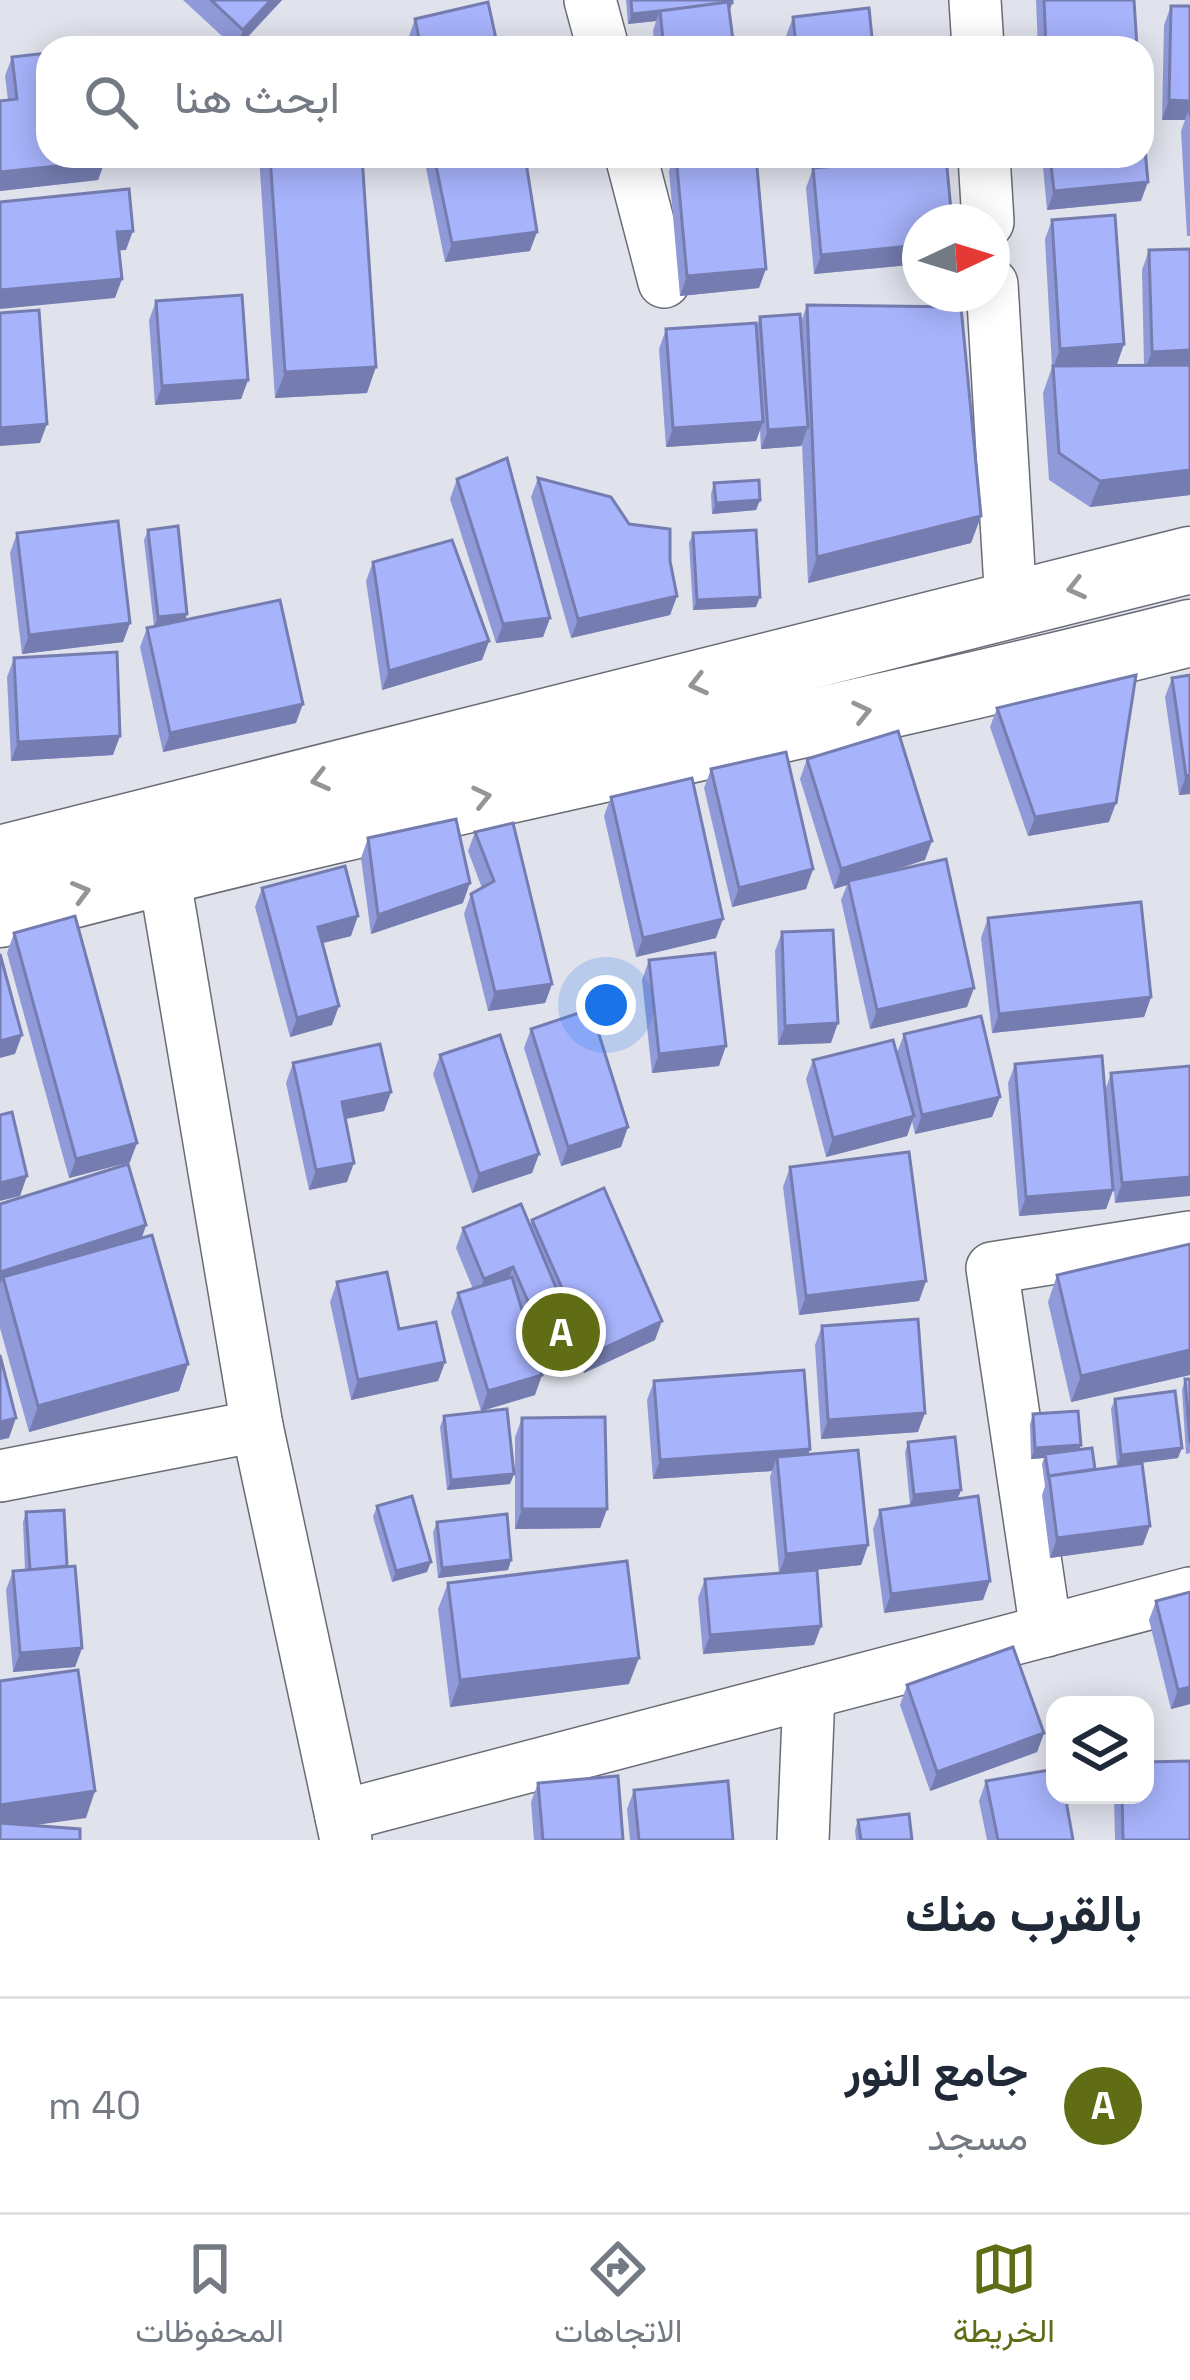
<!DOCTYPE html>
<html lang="ar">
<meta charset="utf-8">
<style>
body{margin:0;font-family:"Space Grotesk",Vazirmatn,sans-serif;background:#f6f6f7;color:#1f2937;direction:rtl}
.controls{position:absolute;right:36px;bottom:36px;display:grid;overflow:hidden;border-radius:24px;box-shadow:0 6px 30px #0003}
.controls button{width:108px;height:108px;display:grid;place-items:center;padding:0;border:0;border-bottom:3px solid #e0e1e3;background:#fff;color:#1f2937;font:60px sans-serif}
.compass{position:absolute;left:902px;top:204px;width:108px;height:108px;border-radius:50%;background:#fff;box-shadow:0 6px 30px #0003;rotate:86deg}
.you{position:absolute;left:606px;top:1005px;width:42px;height:42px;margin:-30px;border:9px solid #fff;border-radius:50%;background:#1a73e8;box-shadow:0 0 0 18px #1a73e833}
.badge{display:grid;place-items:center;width:78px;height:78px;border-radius:50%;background:#616d15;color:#fff;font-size:39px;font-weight:700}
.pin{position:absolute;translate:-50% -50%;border:6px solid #fff;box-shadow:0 3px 12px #0006}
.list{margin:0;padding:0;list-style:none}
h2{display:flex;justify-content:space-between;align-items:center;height:156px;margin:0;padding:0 48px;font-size:51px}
h2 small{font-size:39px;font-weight:400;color:#747a83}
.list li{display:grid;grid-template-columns:78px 1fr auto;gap:36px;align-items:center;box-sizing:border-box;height:216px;padding:0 48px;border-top:3px solid #e0e1e3}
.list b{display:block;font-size:45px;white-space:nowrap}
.list p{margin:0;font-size:39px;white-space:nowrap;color:#747a83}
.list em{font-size:39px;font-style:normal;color:#747a83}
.icon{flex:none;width:66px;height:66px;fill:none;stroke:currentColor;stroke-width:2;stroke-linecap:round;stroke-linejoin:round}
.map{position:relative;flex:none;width:1190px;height:1840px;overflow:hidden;direction:ltr}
.search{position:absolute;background:#fff;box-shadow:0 6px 30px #0003;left:36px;right:36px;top:36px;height:132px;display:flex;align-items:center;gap:30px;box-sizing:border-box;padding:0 42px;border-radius:36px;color:#747a83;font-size:45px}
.sheet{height:372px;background:#fff}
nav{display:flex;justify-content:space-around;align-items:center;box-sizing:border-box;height:168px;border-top:3px solid #e0e1e3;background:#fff;font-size:33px;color:#747a83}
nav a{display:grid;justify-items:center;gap:6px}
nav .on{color:#616d15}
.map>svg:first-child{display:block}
</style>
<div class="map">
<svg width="1190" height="1840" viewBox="0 0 1190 1840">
<rect width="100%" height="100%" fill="#e0e2ec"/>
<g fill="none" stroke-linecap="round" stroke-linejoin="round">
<g stroke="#6a6c75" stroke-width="54">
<g id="street">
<path d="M590,0l13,48"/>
<path d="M975,0l3,48"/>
<path d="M631,156l33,126"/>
<path d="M984,156l4,66"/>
<path d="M992,284l19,320"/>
<path d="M163,869l94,557 89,414"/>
<path d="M0,1476l257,-50"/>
<path d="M1046,1631l-54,-363 198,-31"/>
<path d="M341,1816l849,-223"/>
<path d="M803,1840l6,-147"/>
</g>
</g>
<g stroke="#6a6c75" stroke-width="69">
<g id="secondary">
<path d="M0,859l1190,-299"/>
<path d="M0,914c393,-107 795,-181 1190,-281"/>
</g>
</g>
<use href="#street" stroke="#fff" stroke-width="51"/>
<use href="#secondary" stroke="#fff" stroke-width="66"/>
</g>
<g fill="#909ad8">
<path d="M183,0h99l-44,48h-3z"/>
<path d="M626,0h106l-3,12 5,36h-79l-2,-17 3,-10 -28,3z"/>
<path d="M1036,0h98l3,48h-99z"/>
<path d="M1171,6h19v230h-3l-6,-105 4,-11h-23l2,-95z"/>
<path d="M793,17l80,31h-86l-1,-12z"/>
<path d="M415,19l83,29h-88l-2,-9z"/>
<path d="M12,57l93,104 -7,19 -98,11v-90l8,-1 -3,-24z"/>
<path d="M259,156h103l5,237 -92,5z"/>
<path d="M427,156h98l5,95 -85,11 -20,-99z"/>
<path d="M674,156h82l3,132 -79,8 -11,-125z"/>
<path d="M1042,156h100l-1,45 -94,9z"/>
<path d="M813,168l107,54v42l-106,10 -8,-86z"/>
<path d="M1052,220l72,124 -7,20 -33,2 60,-1 -2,-95 7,-20 41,245 -100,12 -41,-27 -6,-87 9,-26 -7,-128z"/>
<path d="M156,301l92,79 -7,19 -86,6 -6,-85z"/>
<path d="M807,305l174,211 -10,27 -163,40 -6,-139 -1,2 -40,3 -1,-20 -4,12 -90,6 -7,-98 7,-20 90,-1 4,-11 41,5z"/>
<path d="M538,478l91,46 41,37 7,35 -7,19 -99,23 -40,-141z"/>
<path d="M457,479l93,139 -7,19 -47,6 -46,-144z"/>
<path d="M714,483l46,17 -4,10 -44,4 -1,-20z"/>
<path d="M148,530l37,90 111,103 -133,29 -23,-105 7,-19 7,-2 -10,-86z"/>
<path d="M17,533l113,90 -7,19 -101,12 -12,-101z"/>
<path d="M693,533l63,74 -63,3 -4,-67z"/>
<path d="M373,562l116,79 -7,19 -100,30 -16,-109z"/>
<path d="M14,658l99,97 -102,6 -4,-84z"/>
<path d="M1172,678l18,116 -11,1 -14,-98z"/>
<path d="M997,708l112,114 -81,14 -38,-109z"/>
<path d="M807,759l118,101 -39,12 81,135 -97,22 -29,-129 6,-15 -13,4 -34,-110z"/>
<path d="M711,769l102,100 -7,20 -74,18 -28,-119z"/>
<path d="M611,797l105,141 -80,19 -32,-141z"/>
<path d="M475,832l77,152 -7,19 -57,8 -24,-97 7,-20 11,-6 -14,-37z"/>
<path d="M368,838l95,65 -92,31 -10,-76z"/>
<path d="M262,888l89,48 -28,7 9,82 -42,12 -35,-130z"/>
<path d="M988,918l163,79 -7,20 -152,16 -11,-95z"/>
<path d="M782,932l49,111 -53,2 -3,-94z"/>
<path d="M14,933l116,229 -61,16 -62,-225z"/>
<path d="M649,960l70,106 -67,7 -10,-93z"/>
<path d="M531,1029l90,118 -60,19 -37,-118z"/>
<path d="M904,1034l96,63 -8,20 -77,17 -3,-13 -5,15 -81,21 -20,-78 7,-19 84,-7z"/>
<path d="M440,1055l99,99 -7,19 -60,20 -39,-119z"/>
<path d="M293,1063l98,29 -7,19 -38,8 1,63 -38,8 -23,-107z"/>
<path d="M1015,1064l90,27 6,-18 79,-7 -75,137 -5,-56 3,43 -7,19 -87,7 -11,-133z"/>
<path d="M790,1167l136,114 -7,20 -120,14 -16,-128z"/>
<path d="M0,1204l146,21 -4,13 46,126 -9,27 -150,41 -29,-104z"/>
<path d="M532,1220l123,120 -71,33 -13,-29 -3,8 -28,12 -5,-11v42l-54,16 -30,-99 7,-19 15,-4 -17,-41 7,-20 67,-3z"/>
<path d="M1190,1244v131l-119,27 -23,-100 9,-27z"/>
<path d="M337,1282l108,80 -7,19 -87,19 -21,-98z"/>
<path d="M822,1326l96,106 -97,7 -6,-94z"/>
<path d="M1185,1379h5v74l-4,1 -4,-64z"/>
<path d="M654,1381l156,68 -2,6 60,90 -7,20 -67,7 27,54 -7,19 -111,9 -5,-56 7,-19 74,-6 -9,-96 2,-6 -119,8 -6,-79z"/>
<path d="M1115,1399l63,59 -61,8 -6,-57z"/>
<path d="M1033,1414l48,31 -2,5 16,19 48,76 -93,13 -8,-63 3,-9 -3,-22 2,-6 -13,1 -1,-35z"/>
<path d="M444,1416l70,58 -4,10 -63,6 -7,-63z"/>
<path d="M522,1418l85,91 -7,19 -85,1v-92z"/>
<path d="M908,1442l53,48 -3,8 25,102 -99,13 -11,-84 7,-19 30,-5 -5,-53z"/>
<path d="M377,1506l50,66 -35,10 -19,-65z"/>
<path d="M26,1512l41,54 15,82 -7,19 -62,5 -7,-82 7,-19 12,-1 -2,-48z"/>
<path d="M437,1522l74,38 -3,10 -70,8 -5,-46z"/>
<path d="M448,1583l181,101 -179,23 -12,-98z"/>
<path d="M1156,1601l34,103 -19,5 -22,-89z"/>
<path d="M907,1685l137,48 -7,19 -107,39 -30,-86z"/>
<path d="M986,1781l87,59h-86l-8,-39z"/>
<path d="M538,1783l85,57h-89l-3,-38z"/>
<path d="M634,1790l99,50h-103l-3,-31z"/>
<path d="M1114,1795h31l45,45h-75z"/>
<path d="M858,1820l54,20h-56l-1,-10z"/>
</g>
<g fill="#757db0">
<path d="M271,0h11l-45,48 6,-18z"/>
<path d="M732,3l-3,10 -69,-2 -4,10 -28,3 4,-10z"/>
<path d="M1169,100l21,1v19l-2,-8 -3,8h-23z"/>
<path d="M105,161l-7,19 -98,11v-19z"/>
<path d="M1148,182l-7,19 -94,9 7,-19z"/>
<path d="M133,231l-7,19 -16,1 7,-19z"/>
<path d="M537,232l-7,19 -85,11 7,-19z"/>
<path d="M920,245v19l-106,10 7,-19z"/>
<path d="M766,269l-7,19 -79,8 7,-20z"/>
<path d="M122,279l-7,19 -115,11v-19z"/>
<path d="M1124,344l-7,20 -64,4 7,-19z"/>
<path d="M1190,350v20l-46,1 8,-19z"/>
<path d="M376,367l-9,26 -92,5 10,-26z"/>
<path d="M248,380l-7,19 -86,6 7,-19z"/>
<path d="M763,422l-7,19 -90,6 7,-19z"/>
<path d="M47,424l-7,19 -40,3v-18z"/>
<path d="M808,427l-7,19 -40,3 7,-19z"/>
<path d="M1190,470v25l-100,12 10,-26z"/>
<path d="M760,500l-4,10 -44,4 4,-11z"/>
<path d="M981,516l-10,27 -163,40 9,-26z"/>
<path d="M677,596l-7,19 -99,23 7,-19z"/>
<path d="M760,597l-4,10 -63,3 4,-10z"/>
<path d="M187,614l-3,10 -30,3 4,-10z"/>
<path d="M550,618l-7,19 -47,6 7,-19z"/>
<path d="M130,623l-7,19 -101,12 7,-19z"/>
<path d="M489,641l-7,19 -100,30 7,-19z"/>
<path d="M303,704l-7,19 -133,29 7,-19z"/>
<path d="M120,736l-7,19 -102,6 7,-19z"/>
<path d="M1190,775v19l-11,1 7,-19z"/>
<path d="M1116,803l-7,19 -81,14 7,-19z"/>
<path d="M932,841l-7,19 -76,24 -1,-3 -1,4 -13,4 7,-20z"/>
<path d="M813,869l-7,20 -74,18 7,-19z"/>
<path d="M470,883l-7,20 -92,31 7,-19z"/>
<path d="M358,916l-7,20 -40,10 7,-19z"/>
<path d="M723,919l-7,19 -80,19 7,-19z"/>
<path d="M552,984l-7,19 -57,8 7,-19z"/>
<path d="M974,988l-7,19 -97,22 7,-19z"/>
<path d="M1151,997l-7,20 -152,16 7,-19z"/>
<path d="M339,1006l-7,19 -42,12 7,-19z"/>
<path d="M838,1023l-7,20 -53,2 7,-19z"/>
<path d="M22,1035l-7,19 -15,4v-17z"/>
<path d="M726,1046l-7,20 -67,7 7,-19z"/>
<path d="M391,1092l-7,19 -49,10 7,-19z"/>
<path d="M1000,1097l-8,20 -77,17 7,-19z"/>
<path d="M914,1116l-7,20 -81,21 7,-19z"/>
<path d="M628,1127l-7,20 -60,19 7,-19z"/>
<path d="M137,1143l-7,19 -61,16 7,-19z"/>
<path d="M539,1154l-7,19 -60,20 7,-19z"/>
<path d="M354,1163l-7,19 -38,8 7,-20z"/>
<path d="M27,1176l-7,20 -20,5v-18z"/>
<path d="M1190,1177v19l-75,7 7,-20z"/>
<path d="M1113,1190l-7,19 -87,7 7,-19z"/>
<path d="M146,1225l-7,20 -136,32 -3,7v-12z"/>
<path d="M513,1267l-7,19 -29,12 7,-19z"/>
<path d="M926,1281l-7,20 -120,14 7,-19z"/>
<path d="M662,1321l-7,19 -71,33 7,-19z"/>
<path d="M575,1333l-7,19 -28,12 7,-19z"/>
<path d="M1190,1350v25l-119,27 10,-26z"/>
<path d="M445,1362l-7,19 -87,19 7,-20z"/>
<path d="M188,1364l-9,27 -150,41 9,-26z"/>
<path d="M542,1375l-7,20 -54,16 7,-20z"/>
<path d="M925,1413l-7,19 -97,7 7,-19z"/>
<path d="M16,1418l-7,20 -9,2v-18z"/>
<path d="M1081,1445l-4,10 -32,-1 -1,4 -13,1 4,-11z"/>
<path d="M1182,1448l-4,10 -61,8 4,-11z"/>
<path d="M810,1449l-7,19 -26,-11 -5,14 -119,8 7,-19z"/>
<path d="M514,1474l-4,10 -63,6 4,-10z"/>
<path d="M961,1490l-4,10 -47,5 4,-10z"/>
<path d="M522,1509h85l-7,19 -85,1z"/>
<path d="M1150,1526l-7,19 -93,13 7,-20z"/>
<path d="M868,1545l-7,20 -82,9 7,-20z"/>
<path d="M511,1560l-3,10 -70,8 4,-10z"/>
<path d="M431,1562l-4,10 -35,10 4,-11z"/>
<path d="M990,1581l-7,19 -99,13 7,-19z"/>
<path d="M821,1626l-7,19 -111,9 7,-19z"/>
<path d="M82,1648l-7,19 -62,5 7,-19z"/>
<path d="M639,1658l-10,26 -179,23 10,-27z"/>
<path d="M1190,1687v17l-19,5 7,-19z"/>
<path d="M1044,1733l-7,19 -107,39 7,-19z"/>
<path d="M95,1791l-9,27 -86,12v-25z"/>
</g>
<g fill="#a7b3fb" stroke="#757db0" stroke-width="3">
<path d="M211,0h60l-28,30z"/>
<path d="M631,0h101v3l-100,11z"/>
<path d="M1044,0h90l3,48h-91z"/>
<path d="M488,2l10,46h-77l-6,-29z"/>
<path d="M728,2l6,46h-70l-4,-37z"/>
<path d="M1171,6h19v95l-21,-1z"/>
<path d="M869,8l4,40h-77l-3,-31z"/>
<path d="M48,53v103h57v5l-105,11v-71l17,-2 -5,-42z"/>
<path d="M1142,117l6,65 -94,9 -4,-35h92z"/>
<path d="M270,156h92l14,211 -91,5z"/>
<path d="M434,156h91l12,76 -85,11z"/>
<path d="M676,156h80l10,113 -79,7z"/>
<path d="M946,156l6,66h-32v23l-99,10 -8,-87z"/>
<path d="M129,189l4,42 -16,1 5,47 -122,11v-88z"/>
<path d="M1115,215l9,129 -64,5 -8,-129z"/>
<path d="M1190,249v101l-38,2 -3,-102z"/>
<path d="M242,295l6,85 -86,6 -6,-85z"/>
<path d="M807,305l154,2 20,209 -164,41z"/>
<path d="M39,310l8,114 -47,4v-115z"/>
<path d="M800,314l8,113 -40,3 -8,-113z"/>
<path d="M756,323l7,99 -90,6 -7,-99z"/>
<path d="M1190,365v105l-90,11 -41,-28 -6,-87z"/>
<path d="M507,458l43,160 -47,6 -46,-145z"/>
<path d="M538,478l73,19 18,27 41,5v32l7,35 -99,23z"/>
<path d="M759,480l1,20 -44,3 -2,-20z"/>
<path d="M118,521l12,102 -101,12 -12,-102z"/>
<path d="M178,526l9,88 -29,3 -10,-87z"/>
<path d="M756,530l4,67 -63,3 -4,-67z"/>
<path d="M452,540l37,101 -100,30 -16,-109z"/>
<path d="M280,600l23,104 -133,29 -23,-105z"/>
<path d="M117,652l3,84 -102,6 -4,-84z"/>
<path d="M1136,675l-20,128 -81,14 -38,-109z"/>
<path d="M1190,675v100l-4,1 -14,-98z"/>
<path d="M898,731l34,110 -91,28 -34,-110z"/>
<path d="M786,752l27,117 -74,19 -28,-119z"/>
<path d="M692,778l31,141 -80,19 -32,-141z"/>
<path d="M456,819l14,64 -92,32 -10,-77z"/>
<path d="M513,823l39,161 -57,8 -24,-98 23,-13 -19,-49z"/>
<path d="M946,859l28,129 -97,22 -29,-129z"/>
<path d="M345,866l13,50 -40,11 21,79 -42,12 -35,-130z"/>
<path d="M1141,902l10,95 -152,17 -11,-96z"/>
<path d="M75,916l62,227 -61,16 -62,-226z"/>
<path d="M833,930l5,93 -53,3 -3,-94z"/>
<path d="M715,953l11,93 -67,8 -10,-94z"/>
<path d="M0,954l22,81 -22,6z"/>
<path d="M591,1009l37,118 -60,20 -37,-118z"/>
<path d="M981,1016l19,81 -78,18 -18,-81z"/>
<path d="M500,1035l39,119 -60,20 -39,-119z"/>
<path d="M893,1040l21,76 -81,22 -20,-78z"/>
<path d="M380,1044l11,48 -49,10 12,61 -38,7 -23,-107z"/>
<path d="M1102,1056l11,134 -87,7 -11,-133z"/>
<path d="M1190,1066v111l-68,6 -11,-110z"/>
<path d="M12,1112l15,64 -27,7v-68z"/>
<path d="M909,1152l17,129 -120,15 -16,-129z"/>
<path d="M128,1164l18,61 -146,47v-68z"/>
<path d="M604,1188l58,133 -71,33 -59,-134z"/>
<path d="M521,1204l54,129 -28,12 -34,-78 -29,12 -21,-51z"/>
<path d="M152,1235l36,129 -150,42 -35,-129z"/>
<path d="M1190,1244v106l-109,26 -24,-101z"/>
<path d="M387,1272l12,57 37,-7 9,40 -87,18 -21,-98z"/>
<path d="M512,1277l30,98 -54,16 -30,-98z"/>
<path d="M918,1319l7,94 -97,7 -6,-94z"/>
<path d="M0,1355l16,63 -16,4z"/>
<path d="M804,1370l6,79 -150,11 -6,-79z"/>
<path d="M1185,1379h5v64z"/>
<path d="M1175,1391l7,57 -61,7 -6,-56z"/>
<path d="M507,1409l7,65 -63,6 -7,-64z"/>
<path d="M1078,1411l3,34 -46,3 -2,-34z"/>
<path d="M605,1417l2,92h-85v-91z"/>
<path d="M955,1437l6,53 -47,5 -6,-53z"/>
<path d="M1092,1448l3,21 -46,7v3l-4,-25z"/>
<path d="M858,1450l10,95 -82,9 -9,-97z"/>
<path d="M1142,1463l8,63 -93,12 -8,-62z"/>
<path d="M412,1496l19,66 -35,9 -19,-65z"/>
<path d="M978,1496l12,85 -99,13 -11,-84z"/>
<path d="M64,1510l3,56 -37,4 -4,-58z"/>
<path d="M507,1514l4,46 -69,8 -5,-46z"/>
<path d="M627,1561l12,97 -179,22 -12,-97z"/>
<path d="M75,1566l7,82 -62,5 -7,-82z"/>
<path d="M817,1570l4,56 -111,9 -5,-56z"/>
<path d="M1190,1592v95l-12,3 -22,-89z"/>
<path d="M1013,1647l31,86 -107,39 -30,-87z"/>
<path d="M78,1670l17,121 -95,14v-124z"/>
<path d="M1190,1761v79h-67l-1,-45h23v-33z"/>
<path d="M1055,1769v26h10l8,45h-75l-12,-59z"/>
<path d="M618,1776l5,64h-80l-5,-57z"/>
<path d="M728,1781l5,59h-94l-5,-50z"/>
<path d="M909,1814l3,26h-51l-3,-20z"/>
<path d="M0,1823l80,6v11h-80z"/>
</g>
<defs><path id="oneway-chevron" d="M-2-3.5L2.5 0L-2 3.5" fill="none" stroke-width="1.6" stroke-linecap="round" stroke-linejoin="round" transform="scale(3)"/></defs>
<g stroke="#959597">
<use href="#oneway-chevron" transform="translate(1076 588) rotate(166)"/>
<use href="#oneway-chevron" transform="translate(698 684) rotate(166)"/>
<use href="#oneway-chevron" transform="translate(862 712) rotate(-13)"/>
<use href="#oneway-chevron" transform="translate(320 780) rotate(166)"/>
<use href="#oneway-chevron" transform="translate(482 797) rotate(-13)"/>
<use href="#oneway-chevron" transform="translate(81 892) rotate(-15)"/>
</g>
</svg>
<div class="controls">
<button><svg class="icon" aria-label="layers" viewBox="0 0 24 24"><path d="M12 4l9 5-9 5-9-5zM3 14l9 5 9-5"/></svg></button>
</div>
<svg class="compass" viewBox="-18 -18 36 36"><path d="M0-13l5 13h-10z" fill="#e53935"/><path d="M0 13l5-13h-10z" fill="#747a83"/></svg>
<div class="you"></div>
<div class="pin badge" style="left:561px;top:1332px">A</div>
<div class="search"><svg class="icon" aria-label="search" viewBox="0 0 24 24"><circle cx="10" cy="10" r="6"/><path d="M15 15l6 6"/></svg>ابحث هنا</div>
</div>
<section class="sheet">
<h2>بالقرب منك<small></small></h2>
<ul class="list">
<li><span class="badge">A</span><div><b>جامع النور</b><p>مسجد</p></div><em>40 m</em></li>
</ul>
</section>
<nav>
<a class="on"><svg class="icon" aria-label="map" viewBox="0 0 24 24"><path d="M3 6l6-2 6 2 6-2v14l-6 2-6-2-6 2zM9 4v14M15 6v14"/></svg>الخريطة</a>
<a><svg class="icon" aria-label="directions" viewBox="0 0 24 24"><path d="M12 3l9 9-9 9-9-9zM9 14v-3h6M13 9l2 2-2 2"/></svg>الاتجاهات</a>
<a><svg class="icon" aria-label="saved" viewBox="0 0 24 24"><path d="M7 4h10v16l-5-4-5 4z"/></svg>المحفوظات</a>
</nav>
